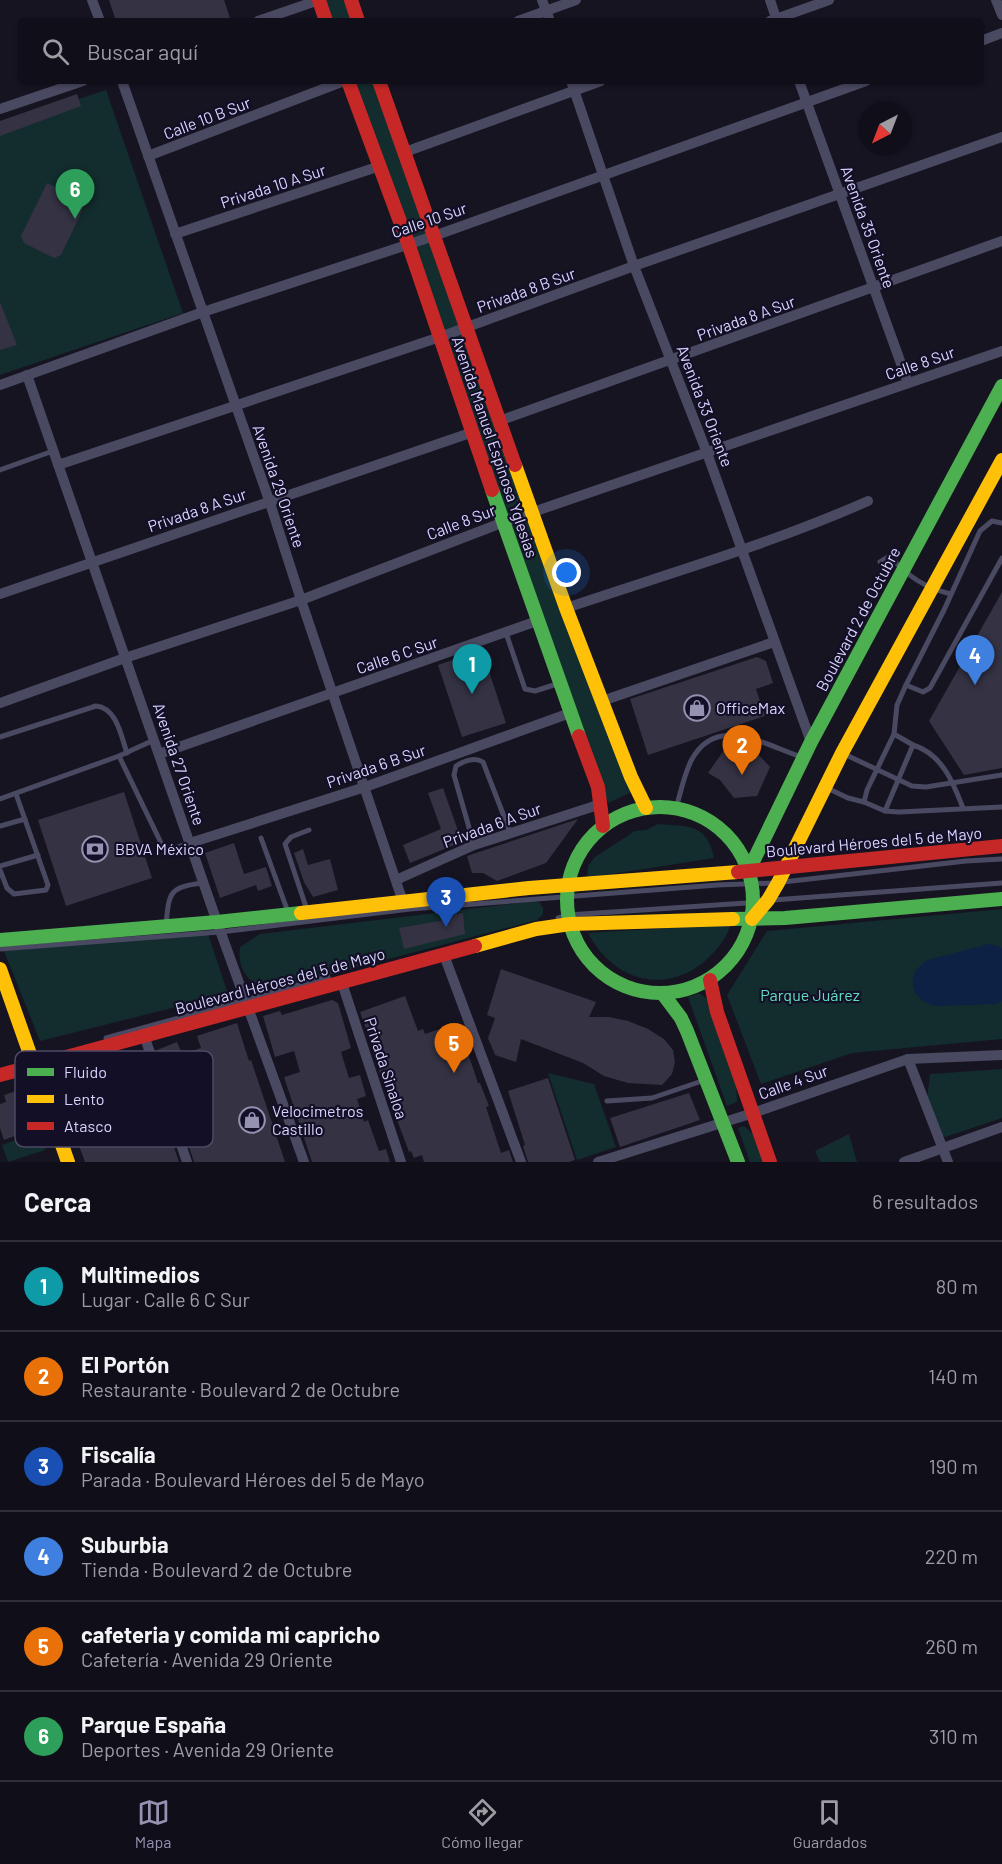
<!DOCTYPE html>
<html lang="es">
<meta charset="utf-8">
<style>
body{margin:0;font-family:Barlow,sans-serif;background:#191822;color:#f1f3f6}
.compass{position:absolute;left:858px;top:102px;width:54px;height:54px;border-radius:50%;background:#100f19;box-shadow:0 2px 4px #0004;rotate:222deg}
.you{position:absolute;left:567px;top:573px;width:21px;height:21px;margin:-15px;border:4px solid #fff;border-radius:50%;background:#1a73e8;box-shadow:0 0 0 9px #1a73e833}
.badge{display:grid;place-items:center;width:39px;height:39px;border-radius:50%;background:#9591b1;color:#fff;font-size:20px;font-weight:700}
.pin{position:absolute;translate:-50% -50px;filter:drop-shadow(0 2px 3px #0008)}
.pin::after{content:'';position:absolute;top:32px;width:21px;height:18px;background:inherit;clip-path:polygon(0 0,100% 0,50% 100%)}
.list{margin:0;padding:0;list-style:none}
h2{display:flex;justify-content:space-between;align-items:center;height:78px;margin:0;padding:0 24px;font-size:26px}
h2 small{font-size:20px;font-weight:400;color:#9c9ca2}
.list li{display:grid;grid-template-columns:39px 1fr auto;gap:18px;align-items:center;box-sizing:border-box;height:90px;padding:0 24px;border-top:2px solid #302f38}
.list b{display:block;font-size:22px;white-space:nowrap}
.list p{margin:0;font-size:20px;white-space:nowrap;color:#9c9ca2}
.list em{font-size:20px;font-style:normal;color:#9c9ca2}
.icon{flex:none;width:33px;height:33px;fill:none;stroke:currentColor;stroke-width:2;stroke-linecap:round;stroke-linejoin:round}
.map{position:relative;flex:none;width:1002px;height:1162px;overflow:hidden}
.search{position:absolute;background:#100f19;box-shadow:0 2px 4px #0004;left:18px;right:18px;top:18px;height:66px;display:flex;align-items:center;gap:15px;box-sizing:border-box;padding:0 21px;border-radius:6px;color:#9c9ca2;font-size:22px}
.sheet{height:618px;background:#100f19}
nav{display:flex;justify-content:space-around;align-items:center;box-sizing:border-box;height:84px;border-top:2px solid #302f38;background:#100f19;font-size:16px;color:#9c9ca2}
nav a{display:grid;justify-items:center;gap:3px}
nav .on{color:#9591b1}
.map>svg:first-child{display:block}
</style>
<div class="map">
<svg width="1002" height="1162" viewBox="0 0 1002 1162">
<rect width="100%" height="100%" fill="#161421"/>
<g fill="#132c2d">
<path d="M323,0h24l7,21h-23z"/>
<path d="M353,81h22l152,428 -22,8z"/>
<path d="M106,90l77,223 -183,62v-250z"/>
<path d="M531,519l101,273 -24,11 -100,-277z"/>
<path d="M658,824c29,3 49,-2 56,34l-127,20 1,-12 7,-9 40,-26 11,-1z"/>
<path d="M534,901l6,2 3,5v6l-6,6 -254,67c-28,4 -47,-12 -43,-40l20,-13z"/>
<path d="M1002,909v130l-150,14 -91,31 -34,-89 40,-64z"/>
<path d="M731,924c-3,7 -6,15 -11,21 -40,52 -102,44 -132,-12z"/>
<path d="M208,934l20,60 -188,47 -36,-90z"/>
<path d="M699,993l10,7 27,77 1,25 -10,4 -39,-109z"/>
<path d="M1002,1069v49l-57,19 -5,-3 -13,-34 3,-26z"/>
<path d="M548,1073l46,11 22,63 -39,13z"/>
<path d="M744,1126l9,8 10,28h-13l-12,-34z"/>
<path d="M38,1132l7,18 -37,12 -6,-17z"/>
<path d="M849,1134l8,28h-37l-5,-11z"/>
</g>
<path fill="#0d2144" d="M989,944l13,4v53l-7,3 -58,2c-27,-4 -34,-32 -9,-46z"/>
<g fill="#343243">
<path d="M109,0h115l7,21h-115z"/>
<path d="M77,94l4,12 -81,30v-15z"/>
<path d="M47,183l39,20 -25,52 -7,3 -30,-15 -3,-7z"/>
<path d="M0,302l17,43 -17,5z"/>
<path d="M1002,592v176l-38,7 -35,-54z"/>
<path d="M482,650l24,73 -44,14 -24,-72z"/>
<path d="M757,657l9,4 7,22 -17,6 9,27 -117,39 -18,-56z"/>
<path d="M724,750l16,5 18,-1 12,13 -13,29 -23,2 -14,-18 -12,-7z"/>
<path d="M443,788l19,54 -52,21 -7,-18 38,-16 -13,-36z"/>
<path d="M124,792l28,86 -86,28 -28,-86z"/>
<path d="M578,819l-32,44 -49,18 -14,-8h-11l-5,-17z"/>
<path d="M234,843l10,31 22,-7 6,19 -14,5 -2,-6 -36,13 -15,-45z"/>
<path d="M303,849l5,16 22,-6 8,31 -25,7 -9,-15 -10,-29z"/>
<path d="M463,913l2,21 -61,15 -5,-21 52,-9v-4z"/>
<path d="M501,969l95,33 -7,15h20l19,4 20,8 16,10 9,11 2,12 -3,12 -10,11 -34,-2 -24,-7 -21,-13 -62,-24 -5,23 -21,-7 -7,-17 7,-20 -8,-3z"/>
<path d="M405,996l13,35 5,-2 2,5 33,-11 20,60h2l9,23 -3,1 15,46 8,-3 4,12h-89l-2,-7 -8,3 -3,-7 -2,1 -16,-43h-1l-19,-57 1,-1 -14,-39z"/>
<path d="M332,1000l6,3 13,45 -10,4 8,26 11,-3 6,21 -9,3 7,23 4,-2 11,31 7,-2 4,13h-78l-28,-85 16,-5 -6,-21 -19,6 -12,-41 17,-5 2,4z"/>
<path d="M237,1023l12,38 2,-1 34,102h-91l-37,-112 20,-8 5,12 19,-6 -4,-12z"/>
<path d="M130,1050l15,10 12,37 -10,5 8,23 10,-4 14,41h-94l-7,-19 4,-1 -10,-27 -15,-33 7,-11z"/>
<path d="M548,1078l27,82 -6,2h-41l-5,-16 2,-1 -17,-54z"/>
<path d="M25,1088l13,43 -12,4 -1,-3 -21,8 -4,-12v-24l6,-2 -2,-7z"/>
<path d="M689,1093l11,27 -80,27 -10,-29z"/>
</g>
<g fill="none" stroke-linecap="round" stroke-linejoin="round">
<g stroke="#4a4962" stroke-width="5">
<path d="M0,470l53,-19"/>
<path d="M880,562l10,-6c17,20 35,32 61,38"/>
<path d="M506,633l19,56 10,2 22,-7"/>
<path d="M906,685l17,7 7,-4 72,-130"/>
<path d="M894,734l3,-29 9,-20 38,-75 36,-79 12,-10 10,2"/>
<path d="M0,737l96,-31c21,2 25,30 31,47"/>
<path d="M913,745l-19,-11 -27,56 -3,12 21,9 14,1 103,-5"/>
<path d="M844,754l68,32 14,1 76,-12"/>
<path d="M119,756l44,91 9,2 17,-6"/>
<path d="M827,788l21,10 16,4"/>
<path d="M0,799l119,-43 35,-16"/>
<path d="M676,808c5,-16 8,-34 16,-49 26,-46 74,-13 110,-2"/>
<path d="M885,811l28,-66c29,9 40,37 50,63"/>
<path d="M0,826l25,-7"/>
<path d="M261,838l27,74"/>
<path d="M474,845l-20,-70 2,-9c8,-5 19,-9 27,-4l27,70"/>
<path d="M0,866l38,-11"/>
<path d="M0,870l7,18 7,6 32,-4 2,-5 -32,-91"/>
<path d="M783,882l183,-21 36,-2"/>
<path d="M773,900l229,-17"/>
<path d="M307,910l-22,-66 6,-7 18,-7"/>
<path d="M558,918l10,-3 193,-13"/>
<path d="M166,925c3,-33 3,-38 37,-42"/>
<path d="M0,949l220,-17 190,-23 307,-24 57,-2"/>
<path d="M106,1038l222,-61"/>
<path d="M607,1101l45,-3 53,-18"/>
</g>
<g stroke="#4a4962" stroke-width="10">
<path d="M92,0l8,21"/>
<path d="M542,0l8,21"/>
<path d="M770,0l7,21"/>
<path d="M996,0l6,15"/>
<path d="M258,21l61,-21"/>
<path d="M518,21l58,-21"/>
<path d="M770,21l59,-21"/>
<path d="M981,41l21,-8"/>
<path d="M122,81l147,419 32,100 102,302"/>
<path d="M571,81l63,185 73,187 104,289"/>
<path d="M799,81l109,302"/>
<path d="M0,109l83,-28"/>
<path d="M405,152l196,-71"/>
<path d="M148,156l196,-75"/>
<path d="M175,234l205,-68"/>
<path d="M27,375l190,547 87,240"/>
<path d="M0,385l203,-73 231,-76 432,-155"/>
<path d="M499,421l503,-180"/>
<path d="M58,465l382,-128 194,-71 368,-129"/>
<path d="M0,594l473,-162"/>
<path d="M566,608c101,-34 205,-64 302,-107"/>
<path d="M602,701l172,-59"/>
<path d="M0,703l125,-45 176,-58 203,-78 498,-171"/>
<path d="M159,754l378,-133"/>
<path d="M190,843l175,-56 205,-74"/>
<path d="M396,880l78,-35 127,-41"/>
<path d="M444,955l77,207"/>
<path d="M342,983l59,179"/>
<path d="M144,1035l43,127"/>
<path d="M908,1059l40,103"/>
<path d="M598,1162l155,-49 155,-54 94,-4"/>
<path d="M904,1162l98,-35"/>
</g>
<g stroke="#4caf50" stroke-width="14">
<path d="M492,490l87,246"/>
<circle cx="660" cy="900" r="93"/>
<path d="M749,870l62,-128 191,-356"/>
<path d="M733,919l52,-1 217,-19"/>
<path d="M0,940l217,-18 84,-9"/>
<path d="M663,994l18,24 6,13 51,131"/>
</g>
<g stroke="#ffc107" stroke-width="14">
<path d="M515,465l51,143 65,169 15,31"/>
<path d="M301,913l228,-25 209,-16"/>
<path d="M752,919l16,-19 10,-17 64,-130 160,-293"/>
<path d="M475,946l61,-17 34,-5 163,-5"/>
<path d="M0,969l68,193"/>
</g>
<g stroke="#c62828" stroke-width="14">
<path d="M319,0l7,21"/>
<path d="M351,0l7,21"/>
<path d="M348,81l60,162 84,247"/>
<path d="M379,81l136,384"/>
<path d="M579,736l19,51 5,39"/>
<path d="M738,872l264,-26"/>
<path d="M710,980l7,32 53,150"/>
<path d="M0,1075l475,-129"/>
</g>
</g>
<defs>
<g id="shop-ring" transform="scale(1.35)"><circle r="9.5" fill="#130f26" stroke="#9591b1" stroke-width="1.5"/><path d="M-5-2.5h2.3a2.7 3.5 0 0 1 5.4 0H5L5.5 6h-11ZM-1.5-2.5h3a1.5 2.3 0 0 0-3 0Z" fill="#9591b1"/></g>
<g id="bank-ring" transform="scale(1.35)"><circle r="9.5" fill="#130f26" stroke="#9591b1" stroke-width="1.5"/><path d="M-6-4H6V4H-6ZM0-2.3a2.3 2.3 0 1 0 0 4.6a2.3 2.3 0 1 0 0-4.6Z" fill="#9591b1"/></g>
</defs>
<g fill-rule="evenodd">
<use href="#shop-ring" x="697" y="708"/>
<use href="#bank-ring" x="95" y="849"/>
<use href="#shop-ring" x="252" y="1120"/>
</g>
<g text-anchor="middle" stroke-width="4.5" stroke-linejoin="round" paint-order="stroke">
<g font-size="16" fill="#d9d4ff" stroke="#130f26">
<text transform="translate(207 118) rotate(-21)" y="6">Calle 10 B Sur</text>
<text transform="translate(273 186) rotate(-18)" y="6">Privada 10 A Sur</text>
<text transform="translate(429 220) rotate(-19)" y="6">Calle 10 Sur</text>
<text transform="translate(868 227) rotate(70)" y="6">Avenida 35 Oriente</text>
<text transform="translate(526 290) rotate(-20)" y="6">Privada 8 B Sur</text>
<text transform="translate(746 318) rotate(-20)" y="6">Privada 8 A Sur</text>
<text transform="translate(920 363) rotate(-19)" y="6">Calle 8 Sur</text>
<text transform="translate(705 406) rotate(69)" y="6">Avenida 33 Oriente</text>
<text transform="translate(495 447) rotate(71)" y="6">Avenida Manuel Espinosa Yglesias</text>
<text transform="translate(279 486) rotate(71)" y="6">Avenida 29 Oriente</text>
<text transform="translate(197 510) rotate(-19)" y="6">Privada 8 A Sur</text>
<text transform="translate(461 522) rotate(-21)" y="6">Calle 8 Sur</text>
<text transform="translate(858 619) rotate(-62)" y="6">Boulevard 2 de Octubre</text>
<text transform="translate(397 655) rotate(-19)" y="6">Calle 6 C Sur</text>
<text transform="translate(179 764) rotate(71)" y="6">Avenida 27 Oriente</text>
<text transform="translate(376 766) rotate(-19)" y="6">Privada 6 B Sur</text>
<text transform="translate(492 825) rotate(-20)" y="6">Privada 6 A Sur</text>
<text transform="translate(874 842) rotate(-5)" y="6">Boulevard Héroes del 5 de Mayo</text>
<text transform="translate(280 981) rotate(-15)" y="6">Boulevard Héroes del 5 de Mayo</text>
<text transform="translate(386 1068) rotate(72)" y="6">Privada Sinaloa</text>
<text transform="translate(793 1082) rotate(-20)" y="6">Calle 4 Sur</text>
</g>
<g font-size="16" fill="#d9d4ff" stroke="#130f26" text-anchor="start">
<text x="716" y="714">OfficeMax</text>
<text x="115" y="855">BBVA México</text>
<text x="272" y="1117">Velocimetros<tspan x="272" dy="18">Castillo</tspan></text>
</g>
<g font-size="16" fill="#5fe0c0" stroke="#130f26">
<text x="810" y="1001">Parque Juárez</text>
</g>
</g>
<rect x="15" y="1051" width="198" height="96" rx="9" fill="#130f26" stroke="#4e4a67" stroke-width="1.5"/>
<rect x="27" y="1068" width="27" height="8" fill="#4caf50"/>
<rect x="27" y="1095" width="27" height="8" fill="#ffc107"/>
<rect x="27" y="1122" width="27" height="8" fill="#c62828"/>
<g font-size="16" fill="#d9d4ff">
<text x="64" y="1078">Fluido</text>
<text x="64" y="1105">Lento</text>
<text x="64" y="1132">Atasco</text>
</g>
</svg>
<svg class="compass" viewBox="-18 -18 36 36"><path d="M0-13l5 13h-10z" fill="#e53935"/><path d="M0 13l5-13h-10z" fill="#9c9ca2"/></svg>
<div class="you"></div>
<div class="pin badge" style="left:472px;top:694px;background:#0f9aa8">1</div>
<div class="pin badge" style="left:742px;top:775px;background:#e8710a">2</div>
<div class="pin badge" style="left:446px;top:927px;background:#1a4fb4">3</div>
<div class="pin badge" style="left:975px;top:685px;background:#3f7fe0">4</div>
<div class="pin badge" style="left:454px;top:1073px;background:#e8710a">5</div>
<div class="pin badge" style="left:75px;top:219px;background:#2e9e5b">6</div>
<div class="search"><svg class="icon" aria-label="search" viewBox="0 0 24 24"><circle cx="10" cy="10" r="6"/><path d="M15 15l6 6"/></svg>Buscar aquí</div>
</div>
<section class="sheet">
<h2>Cerca<small>6 resultados</small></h2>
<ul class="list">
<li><span class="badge" style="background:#0f9aa8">1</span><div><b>Multimedios</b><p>Lugar · Calle 6 C Sur</p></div><em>80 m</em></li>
<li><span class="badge" style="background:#e8710a">2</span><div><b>El Portón</b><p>Restaurante · Boulevard 2 de Octubre</p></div><em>140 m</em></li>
<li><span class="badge" style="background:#1a4fb4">3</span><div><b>Fiscalía</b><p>Parada · Boulevard Héroes del 5 de Mayo</p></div><em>190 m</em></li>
<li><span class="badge" style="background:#3f7fe0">4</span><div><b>Suburbia</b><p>Tienda · Boulevard 2 de Octubre</p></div><em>220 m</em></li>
<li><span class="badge" style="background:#e8710a">5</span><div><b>cafeteria y comida mi capricho</b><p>Cafetería · Avenida 29 Oriente</p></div><em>260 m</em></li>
<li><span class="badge" style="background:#2e9e5b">6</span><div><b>Parque España</b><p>Deportes · Avenida 29 Oriente</p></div><em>310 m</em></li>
</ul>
</section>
<nav>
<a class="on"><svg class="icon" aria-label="map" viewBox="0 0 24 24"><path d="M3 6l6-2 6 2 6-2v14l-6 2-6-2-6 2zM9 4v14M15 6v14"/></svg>Mapa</a>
<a><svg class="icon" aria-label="directions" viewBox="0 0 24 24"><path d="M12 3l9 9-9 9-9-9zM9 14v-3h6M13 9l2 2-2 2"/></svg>Cómo llegar</a>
<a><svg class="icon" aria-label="saved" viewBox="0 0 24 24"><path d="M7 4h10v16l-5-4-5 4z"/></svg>Guardados</a>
</nav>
